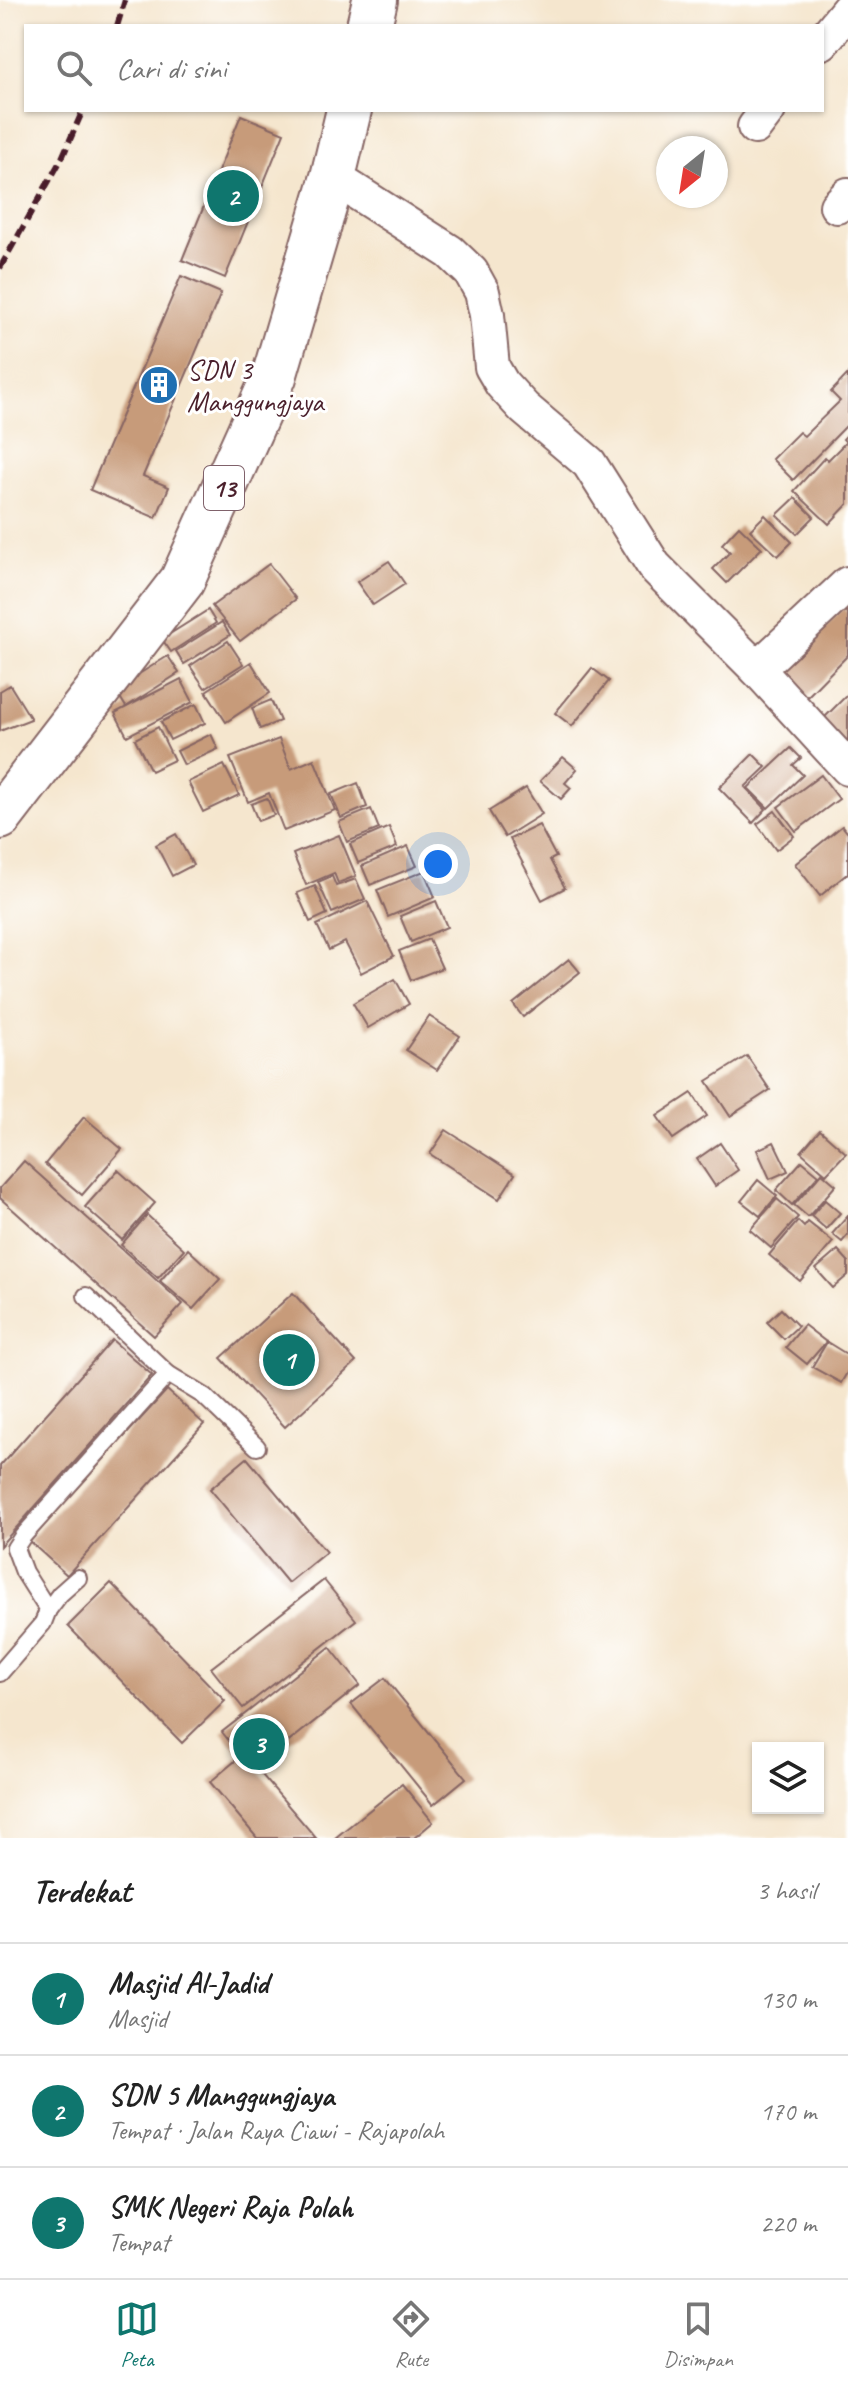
<!DOCTYPE html>
<html lang="id">
<meta charset="utf-8">
<style>
body{margin:0;font-family:Caveat,sans-serif;background:#f6f6f6;color:#222}
.controls{position:absolute;right:24px;bottom:24px;display:grid;overflow:hidden;border-radius:0px;box-shadow:0 2px 6px #0004}
.controls button{width:72px;height:72px;display:grid;place-items:center;padding:0;border:0;border-bottom:2px solid #e0e0e0;background:#fff;color:#222;font:40px sans-serif}
.compass{position:absolute;left:656px;top:136px;width:72px;height:72px;border-radius:50%;background:#fff;box-shadow:0 2px 6px #0004;rotate:210deg}
.you{position:absolute;left:438px;top:864px;width:28px;height:28px;margin:-20px;border:6px solid #fff;border-radius:50%;background:#1a73e8;box-shadow:0 0 0 12px #1a73e833}
.badge{display:grid;place-items:center;width:52px;height:52px;border-radius:50%;background:#0f766e;color:#fff;font-size:26px;font-weight:700}
.pin{position:absolute;translate:-50% -50%;border:4px solid #fff;box-shadow:0 2px 8px #0006}
.list{margin:0;padding:0;list-style:none}
h2{display:flex;justify-content:space-between;align-items:center;height:104px;margin:0;padding:0 32px;font-size:34px}
h2 small{font-size:26px;font-weight:400;color:#767676}
.list li{display:grid;grid-template-columns:52px 1fr auto;gap:24px;align-items:center;box-sizing:border-box;height:112px;padding:0 32px;border-top:2px solid #e0e0e0}
.list b{display:block;font-size:30px;white-space:nowrap}
.list p{margin:0;font-size:26px;white-space:nowrap;color:#767676}
.list em{font-size:26px;font-style:normal;color:#767676}
.icon{flex:none;width:44px;height:44px;fill:none;stroke:currentColor;stroke-width:2;stroke-linecap:round;stroke-linejoin:round}
.map{position:relative;flex:none;width:848px;height:1838px;overflow:hidden}
.search{position:absolute;background:#fff;box-shadow:0 2px 6px #0004;left:24px;right:24px;top:24px;height:88px;display:flex;align-items:center;gap:20px;box-sizing:border-box;padding:0 28px;border-radius:0px;color:#767676;font-size:30px}
.sheet{height:440px;background:#fff}
nav{display:flex;justify-content:space-around;align-items:center;box-sizing:border-box;height:112px;border-top:2px solid #e0e0e0;background:#fff;font-size:22px;color:#767676}
nav a{display:grid;justify-items:center;gap:4px}
nav .on{color:#0f766e}
.map>svg:first-child{display:block}
</style>
<div class="map">
<svg width="848" height="1838" viewBox="0 0 848 1838">
<rect width="100%" height="100%" fill="#fff"/>
<filter id="ink" filterUnits="userSpaceOnUse"><feTurbulence type="fractalNoise" baseFrequency=".0125" numOctaves="2"/><feDisplacementMap in="SourceGraphic" scale="16" xChannelSelector="R" yChannelSelector="G"/><feConvolveMatrix kernelMatrix="1 2 1 2 8 2 1 2 1" color-interpolation-filters="sRGB"/></filter>
<filter id="wash" filterUnits="userSpaceOnUse"><feTurbulence type="fractalNoise" baseFrequency=".006" numOctaves="4" result="noise"/><feDisplacementMap in="SourceGraphic" scale="32" xChannelSelector="R" yChannelSelector="G"/><feGaussianBlur stdDeviation="1.8" result="paint"/><feColorMatrix in="noise" values="0 0 0 0 0 0 0 0 0 0 0 0 0 0 0 0 0 1.4 0 .05"/><feComposite in="paint" operator="in"/></filter>
<g filter="url(#wash)">
<rect width="100%" height="100%" fill="#f5e6ce"/>
<g id="blocks">
<g fill="#c79b7a">
<path d="M241,115l43,18 -59,145 -43,-18z"/>
<path d="M181,276l40,17 -78,183 26,11 -13,31 -66,-28z"/>
<path d="M848,374v50l-55,56 -21,-21 27,-27 5,4 36,-35 -9,-9z"/>
<path d="M848,434v70l-19,20 -35,-33 31,-34 3,3 18,-18 -3,-3z"/>
<path d="M795,498l19,19 -17,17 -20,-19z"/>
<path d="M765,515l27,27 -14,14 -28,-26z"/>
<path d="M739,526l23,22 -35,35 -14,-14 17,-17 -8,-8z"/>
<path d="M389,561l16,23 -32,21 -16,-23z"/>
<path d="M269,564l27,35 -56,42 -28,-35z"/>
<path d="M843,608l5,5v42l-46,47 -27,-27 21,-21 2,2z"/>
<path d="M208,610l8,13 -45,29 -9,-13z"/>
<path d="M222,622l8,13 -46,29 -8,-13z"/>
<path d="M228,641l15,23 -38,24 -15,-22z"/>
<path d="M168,656l11,17 -53,34 -11,-18z"/>
<path d="M251,662l19,31 -44,29 -20,-31z"/>
<path d="M592,668l17,13 -37,45 -17,-13z"/>
<path d="M181,679l12,23 -66,34 -12,-23z"/>
<path d="M10,685l21,34 -31,12v-40z"/>
<path d="M848,694v56l-28,-28z"/>
<path d="M271,700l9,21 -20,8 -8,-21z"/>
<path d="M196,704l9,19 -35,17 -9,-18z"/>
<path d="M158,727l16,33 -23,11 -16,-32z"/>
<path d="M211,734l7,15 -34,16 -7,-14z"/>
<path d="M279,739l12,30 23,-10 21,51 -51,21 -15,-38 -21,9 -18,-44z"/>
<path d="M791,748l10,10 -8,7 10,10 -35,33 -20,-20z"/>
<path d="M753,754l13,13 -21,20 21,22 -13,14 -34,-35z"/>
<path d="M563,757l14,12 -12,14 6,5 -10,11 -21,-18z"/>
<path d="M224,765l15,30 -36,17 -15,-30z"/>
<path d="M821,775l18,24 -43,32 -18,-24z"/>
<path d="M358,783l9,24 -26,11 -10,-24z"/>
<path d="M526,788l16,26 -37,23 -16,-26z"/>
<path d="M267,798l7,17 -16,6 -7,-17z"/>
<path d="M371,809l8,20 -32,13 -8,-20z"/>
<path d="M775,811l19,25 -18,14 -19,-26z"/>
<path d="M539,825l17,32 -6,3 15,28 -23,12 -32,-61z"/>
<path d="M842,826l6,7v40l-28,23 -25,-32z"/>
<path d="M389,827l8,20 -39,16 -8,-19z"/>
<path d="M176,834l17,31 -21,11 -16,-31z"/>
<path d="M339,835l17,41 -18,7 -4,-10 -28,12 -13,-31z"/>
<path d="M408,846l9,20 -47,19 -8,-19z"/>
<path d="M424,871l11,26 -47,20 -11,-27z"/>
<path d="M332,876l4,10 20,-7 9,20 -33,14 -14,-31z"/>
<path d="M315,886l12,28 -17,8 -13,-29z"/>
<path d="M367,901l27,55 -33,17 -16,-31 -16,8 -12,-25z"/>
<path d="M436,901l11,26 -36,15 -11,-26z"/>
<path d="M429,939l13,29 -31,12 -12,-29z"/>
<path d="M569,959l11,13 -57,45 -10,-13z"/>
<path d="M395,979l14,25 -41,24 -15,-25z"/>
<path d="M429,1016l31,20 -23,34 -31,-20z"/>
<path d="M747,1056l23,34 -40,26 -23,-35z"/>
<path d="M692,1093l15,23 -34,23 -16,-23z"/>
<path d="M84,1117l38,32 -40,46 -37,-31z"/>
<path d="M446,1130l69,44 -16,25 -69,-45z"/>
<path d="M820,1130l26,23 -20,21 -25,-22z"/>
<path d="M774,1142l14,29 -18,8 -13,-29z"/>
<path d="M720,1143l18,27 -23,16 -18,-27z"/>
<path d="M24,1161l159,143 -29,32 -154,-138v-10z"/>
<path d="M802,1161l17,14 -27,30 -16,-15z"/>
<path d="M118,1170l37,33 -33,37 -37,-33z"/>
<path d="M822,1173l14,12 -28,32 -14,-12z"/>
<path d="M758,1180l19,16 -17,20 -19,-15z"/>
<path d="M777,1199l21,18 -27,31 -21,-18z"/>
<path d="M825,1200l15,13 -14,16 -15,-13z"/>
<path d="M147,1215l37,34 -26,29 -37,-33z"/>
<path d="M848,1216v19l-6,7 -10,-8z"/>
<path d="M798,1221l6,6 4,-5 25,20 -33,39 -31,-26z"/>
<path d="M188,1249l32,30 -27,30 -33,-28z"/>
<path d="M838,1250l10,11v14l-15,13 -17,-19z"/>
<path d="M293,1293l63,69 -71,65 -64,-69z"/>
<path d="M781,1309l17,17 -14,13 -17,-17z"/>
<path d="M804,1325l22,17 -19,22 -21,-17z"/>
<path d="M112,1340l40,35 -152,171v-80z"/>
<path d="M827,1342l21,13v16l-7,12 -29,-16z"/>
<path d="M167,1390l37,34 -137,151 -38,-34z"/>
<path d="M247,1458l79,94 -38,31 -78,-94z"/>
<path d="M324,1580l32,40 -113,88 -32,-40z"/>
<path d="M111,1583l114,118 -43,42 -114,-117z"/>
<path d="M330,1647l30,38 -104,83 60,70h-59l-47,-56 31,-26 -19,-24z"/>
<path d="M385,1678l81,100 -33,27 -82,-101z"/>
<path d="M402,1784l31,38 -19,16h-79z"/>
</g>
</g>
</g>
<g filter="url(#ink)">
<use href="#blocks" fill-opacity="0" stroke="#866564" stroke-width="2"/>
<g fill="none" stroke-linecap="round" stroke-linejoin="round">
<g stroke="#866564" stroke-width="20">
<g id="service">
<path d="M86,1296l82,78 36,22 53,51"/>
<path d="M48,1610l-24,-38 -9,-24 8,-12 145,-162"/>
<path d="M0,1673l43,-50 5,-13 12,-16 18,-16"/>
</g>
</g>
<g stroke="#866564" stroke-width="38">
<g id="minor">
<path d="M822,42l26,-32"/>
<path d="M755,127l13,-17"/>
<path d="M333,177l117,75 21,20 11,20 5,23 5,52 10,17 22,24 65,55 65,103 103,103 91,99"/>
<path d="M837,206l11,-11"/>
<path d="M757,669l91,-85"/>
</g>
</g>
<g stroke="#866564" stroke-width="48">
<g id="trunk">
<path d="M369,26l6,-26"/>
<path d="M0,817l182,-236 92,-204 59,-200 16,-67"/>
</g>
</g>
<use href="#service" stroke="#fff" stroke-width="16"/>
<use href="#minor" stroke="#fff" stroke-width="34"/>
<use href="#trunk" stroke="#fff" stroke-width="44"/>
<g stroke="#4a1f2b" stroke-width="6" stroke-dasharray="12 6" stroke-linecap="butt">
<path d="M117,26l8,-26"/>
<path d="M0,268l62,-110 21,-48"/>
</g>
</g>
</g>
<defs>
<g id="building-disc" transform="scale(2)"><circle r="9.5" fill="#1f6fb2" stroke="#fff"/><path d="M-4-6H4V6H1V3H-1V6H-4ZM-2.5-4.3h1.7v1.8h-1.7ZM.8-4.3h1.7v1.8H.8ZM-2.5-1h1.7V.8h-1.7ZM.8-1h1.7V.8H.8Z" fill="#fff"/></g>
</defs>
<g fill-rule="evenodd">
<use href="#building-disc" x="159" y="385"/>
</g>
<g text-anchor="middle" stroke-width="6" stroke-linejoin="round" paint-order="stroke">
<rect fill="#fff" stroke="#80626b" stroke-width="2" x="204" y="466" width="40" height="44" rx="6"/>
<g font-size="26" font-weight="bold" fill="#4a1f2b">
<text x="224" y="497">13</text>
</g>
<g font-size="28" fill="#4a1f2b" stroke="#fff" text-anchor="start">
<text x="187" y="379">SDN 3<tspan x="187" dy="32">Manggungjaya</tspan></text>
</g>
</g>
</svg>
<div class="controls">
<button><svg class="icon" aria-label="layers" viewBox="0 0 24 24"><path d="M12 4l9 5-9 5-9-5zM3 14l9 5 9-5"/></svg></button>
</div>
<svg class="compass" viewBox="-18 -18 36 36"><path d="M0-13l5 13h-10z" fill="#e53935"/><path d="M0 13l5-13h-10z" fill="#767676"/></svg>
<div class="you"></div>
<div class="pin badge" style="left:289px;top:1360px">1</div>
<div class="pin badge" style="left:233px;top:196px">2</div>
<div class="pin badge" style="left:259px;top:1744px">3</div>
<div class="search"><svg class="icon" aria-label="search" viewBox="0 0 24 24"><circle cx="10" cy="10" r="6"/><path d="M15 15l6 6"/></svg>Cari di sini</div>
</div>
<section class="sheet">
<h2>Terdekat<small>3 hasil</small></h2>
<ul class="list">
<li><span class="badge">1</span><div><b>Masjid Al-Jadid</b><p>Masjid</p></div><em>130 m</em></li>
<li><span class="badge">2</span><div><b>SDN 5 Manggungjaya</b><p>Tempat · Jalan Raya Ciawi - Rajapolah</p></div><em>170 m</em></li>
<li><span class="badge">3</span><div><b>SMK Negeri Raja Polah</b><p>Tempat</p></div><em>220 m</em></li>
</ul>
</section>
<nav>
<a class="on"><svg class="icon" aria-label="map" viewBox="0 0 24 24"><path d="M3 6l6-2 6 2 6-2v14l-6 2-6-2-6 2zM9 4v14M15 6v14"/></svg>Peta</a>
<a><svg class="icon" aria-label="directions" viewBox="0 0 24 24"><path d="M12 3l9 9-9 9-9-9zM9 14v-3h6M13 9l2 2-2 2"/></svg>Rute</a>
<a><svg class="icon" aria-label="saved" viewBox="0 0 24 24"><path d="M7 4h10v16l-5-4-5 4z"/></svg>Disimpan</a>
</nav>
